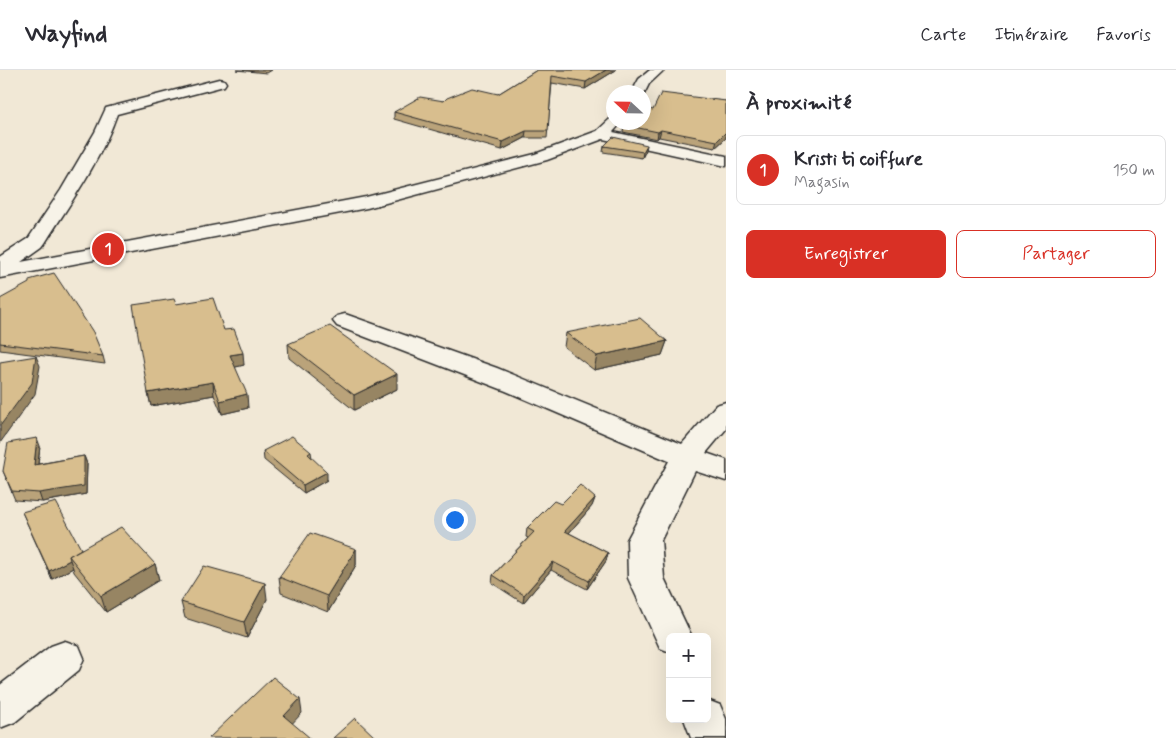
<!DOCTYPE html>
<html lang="fr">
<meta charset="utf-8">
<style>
body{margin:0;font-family:Mynerve,sans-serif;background:#f7f7f7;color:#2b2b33}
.controls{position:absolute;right:15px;bottom:15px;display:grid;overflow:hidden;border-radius:8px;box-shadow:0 5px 20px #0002}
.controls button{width:45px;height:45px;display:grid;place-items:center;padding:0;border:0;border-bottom:1px solid #e1e1e2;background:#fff;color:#2b2b33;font:25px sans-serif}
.compass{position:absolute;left:606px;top:15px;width:45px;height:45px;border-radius:50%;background:#fff;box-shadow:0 5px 20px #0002;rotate:292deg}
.you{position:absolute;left:454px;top:449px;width:18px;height:18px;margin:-12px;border:4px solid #fff;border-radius:50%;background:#1a73e8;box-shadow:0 0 0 8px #1a73e833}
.badge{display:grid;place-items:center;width:32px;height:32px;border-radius:50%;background:#d93025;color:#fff;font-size:16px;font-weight:700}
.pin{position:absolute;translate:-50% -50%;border:2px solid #fff;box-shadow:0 1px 5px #0006}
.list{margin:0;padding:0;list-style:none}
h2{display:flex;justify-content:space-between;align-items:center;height:65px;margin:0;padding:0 20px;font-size:21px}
h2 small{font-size:16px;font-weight:400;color:#7c7c81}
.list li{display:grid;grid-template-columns:32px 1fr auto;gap:15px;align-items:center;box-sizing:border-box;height:70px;margin:0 10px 10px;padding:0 10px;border:1px solid #e1e1e2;border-radius:8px}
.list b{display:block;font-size:19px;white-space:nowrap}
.list p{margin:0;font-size:16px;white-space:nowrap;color:#7c7c81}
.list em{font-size:16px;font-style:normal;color:#7c7c81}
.actions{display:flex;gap:10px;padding:15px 20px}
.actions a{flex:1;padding:11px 0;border:1px solid #d93025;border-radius:8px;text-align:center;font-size:18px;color:#d93025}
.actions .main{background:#d93025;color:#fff}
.map{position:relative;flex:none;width:726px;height:668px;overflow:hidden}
header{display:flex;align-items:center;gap:30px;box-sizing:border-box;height:70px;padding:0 25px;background:#fff;border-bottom:1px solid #e1e1e2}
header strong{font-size:24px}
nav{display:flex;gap:28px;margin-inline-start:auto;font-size:18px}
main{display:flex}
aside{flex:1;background:#fff}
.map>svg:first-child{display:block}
</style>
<header>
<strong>Wayfind</strong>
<nav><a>Carte</a><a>Itinéraire</a><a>Favoris</a></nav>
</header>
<main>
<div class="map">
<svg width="726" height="668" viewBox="0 0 726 668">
<rect width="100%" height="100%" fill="#f1e8d6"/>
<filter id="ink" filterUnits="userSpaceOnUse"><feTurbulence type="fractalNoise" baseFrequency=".02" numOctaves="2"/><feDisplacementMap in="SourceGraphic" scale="10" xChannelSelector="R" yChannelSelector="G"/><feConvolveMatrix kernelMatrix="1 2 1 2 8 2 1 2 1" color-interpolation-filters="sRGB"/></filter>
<g filter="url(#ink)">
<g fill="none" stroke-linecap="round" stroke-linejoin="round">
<g stroke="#2b2b2b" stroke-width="3">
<g id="minor">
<path d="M650,0h14l-15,14 -5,10 -12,-2 7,-13z"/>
<path d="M219,9l5,1 2,3 -2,3 -107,28c-16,46 -46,88 -72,129l-3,4 -21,15 345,-65 169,-43 62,-23 13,-12 4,-1v4h8l-9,10 113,24v10l-123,-27 -56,21 -180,48 -367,70v-21l28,-18 33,-49 34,-58 11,-24z"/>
<path d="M345,244l152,54 185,76 34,-39 10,-3v27l-20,24 20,7v21l-31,-10 -34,69 3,38 28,59h-22v15l-10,-4 -32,-70 -1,-38 42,-79 -163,-70 -169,-65 -4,-5 4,-5z"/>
<path d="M65,571l14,5 5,12 -5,12 -64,52 -15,6v-43l51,-39z"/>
<path d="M707,630l13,5 6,14v19h-35l-7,-19h23z"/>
</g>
</g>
<use href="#minor" fill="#f7f3e8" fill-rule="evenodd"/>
</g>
<g fill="#baa37a" stroke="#2b2b2b">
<path d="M236,0h36l-5,3z"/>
<path d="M537,0h79l-31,19 -33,-6 -5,55h-22l-23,12 -108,-31v-7l50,-11 54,-7z"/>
<path d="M726,31v37l-11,10 -56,-11 -2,2 -34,-7 1,-7 29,-15z"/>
<path d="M604,76l42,4 -4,8 -39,-6z"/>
<path d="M0,229l103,57 2,8 -105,-14z"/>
<path d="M176,234l48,26 20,35 -9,2 13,41 -26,6 -8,-19 -63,11 -3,-13z"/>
<path d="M566,263l101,8 -5,14 -68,15 -30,-23z"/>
<path d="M288,274l109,45 -43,21 -65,-52z"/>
<path d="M40,376l-2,18 46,-8 3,8 -1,30 -44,8 -27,-2 -12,-29z"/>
<path d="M263,381l48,1 1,6 15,22 -23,13 -40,-33z"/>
<path d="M595,428l-3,8 -23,27 39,20 -2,8 -19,28 -36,-19 -28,33 -31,-20 1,-8 35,-37 -2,-1 1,-9 34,-24z"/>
<path d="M22,442l59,37 74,15 4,16 -53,32 -32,-40 -1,-4 -21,11z"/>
<path d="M356,479v16l-28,47 -47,-19 -2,-16z"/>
<path d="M267,529l-20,39 -62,-20 -4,-16z"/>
</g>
<g fill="#978563" stroke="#2b2b2b">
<path d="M606,0h10l-31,19 1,-7z"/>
<path d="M661,60l-2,7 -2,2 1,-7z"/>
<path d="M526,61l-1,7 -23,12 1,-8z"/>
<path d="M726,62v6l-11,10 2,-7z"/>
<path d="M647,75l-1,5 -4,8 1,-6z"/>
<path d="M667,271l-5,14 -68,15 3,-14z"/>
<path d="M243,283l1,12 -12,3 -2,-13z"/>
<path d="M36,286l4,10 -5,28 -35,49v-17z"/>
<path d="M397,304v15l-43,21v-15z"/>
<path d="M213,312l1,13 -63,11 -3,-13z"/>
<path d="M247,324l1,14 -26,6 -2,-13z"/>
<path d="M37,368l3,8 -3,27 -3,-8z"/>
<path d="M84,386l3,8 -1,30 -44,8 -3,-9z"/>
<path d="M327,402v8l-23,13 -1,-8z"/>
<path d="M595,428l-3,8 -29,34 2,-9z"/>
<path d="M356,479v16l-28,47 -1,-16z"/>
<path d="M608,483l-2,8 -19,28 2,-8z"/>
<path d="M70,490l3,8 -21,11 -3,-8z"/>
<path d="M553,492l-2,8 -28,33 1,-8z"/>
<path d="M155,494l4,16 -53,32 -5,-16z"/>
<path d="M265,513l2,16 -20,39 -3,-16z"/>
<path d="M300,629l2,14 -16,17 -2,-14z"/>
</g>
<g fill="#d8be8e" stroke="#2b2b2b">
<path d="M537,0h69l-20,12 -34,-6 -4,55h-22l-23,11 -109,-30 26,-15 24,4 3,-3 25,-10 26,6z"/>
<path d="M661,23l65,8v31l-9,9 -56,-11 -3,2 -34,-7 3,-3h17v-14l9,2z"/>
<path d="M613,67l34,8 -4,7 -39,-6z"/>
<path d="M54,203l39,59 10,24 -103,-13v-44l29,-16v-3z"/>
<path d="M213,228l11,32 10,-1 9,24 -13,2 17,39 -27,7 -7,-19 -65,11 -15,-88 41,-6 2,5z"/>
<path d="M640,248l27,23 -70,15 -31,-23z"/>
<path d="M330,256l67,48 -43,21 -66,-51z"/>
<path d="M36,286l-4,27 -32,43v-64z"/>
<path d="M292,366l19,16 -3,2 19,18 -24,13 -40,-34z"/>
<path d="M37,368l-3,27 50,-9v30l-45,7 -27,-2 -9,-20 5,-28z"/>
<path d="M580,415l15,13 -30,33 43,22 -19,28 -36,-19 -29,33 -31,-20 41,-43 -7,-4 27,-27 7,3z"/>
<path d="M56,432l25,47 -12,7 1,4 -21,11 -27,-59z"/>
<path d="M121,457l34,37 -54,32 -32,-40z"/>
<path d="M310,463l46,16 -29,47 -48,-19z"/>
<path d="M204,496l61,17 -21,39 -63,-20z"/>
<path d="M273,607l27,22 -16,17 26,22h-101z"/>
<path d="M355,648l21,20h-43z"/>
</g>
</g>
</svg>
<div class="controls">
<button>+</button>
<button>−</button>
</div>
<svg class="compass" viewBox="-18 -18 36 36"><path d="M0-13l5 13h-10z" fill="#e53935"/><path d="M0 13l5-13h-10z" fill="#7c7c81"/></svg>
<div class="you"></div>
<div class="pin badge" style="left:108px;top:179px">1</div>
</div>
<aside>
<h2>À proximité<small></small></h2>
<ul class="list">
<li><span class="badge">1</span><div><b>Kristi ti coiffure</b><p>Magasin</p></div><em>150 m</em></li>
</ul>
<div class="actions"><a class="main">Enregistrer</a><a>Partager</a></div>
</aside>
</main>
